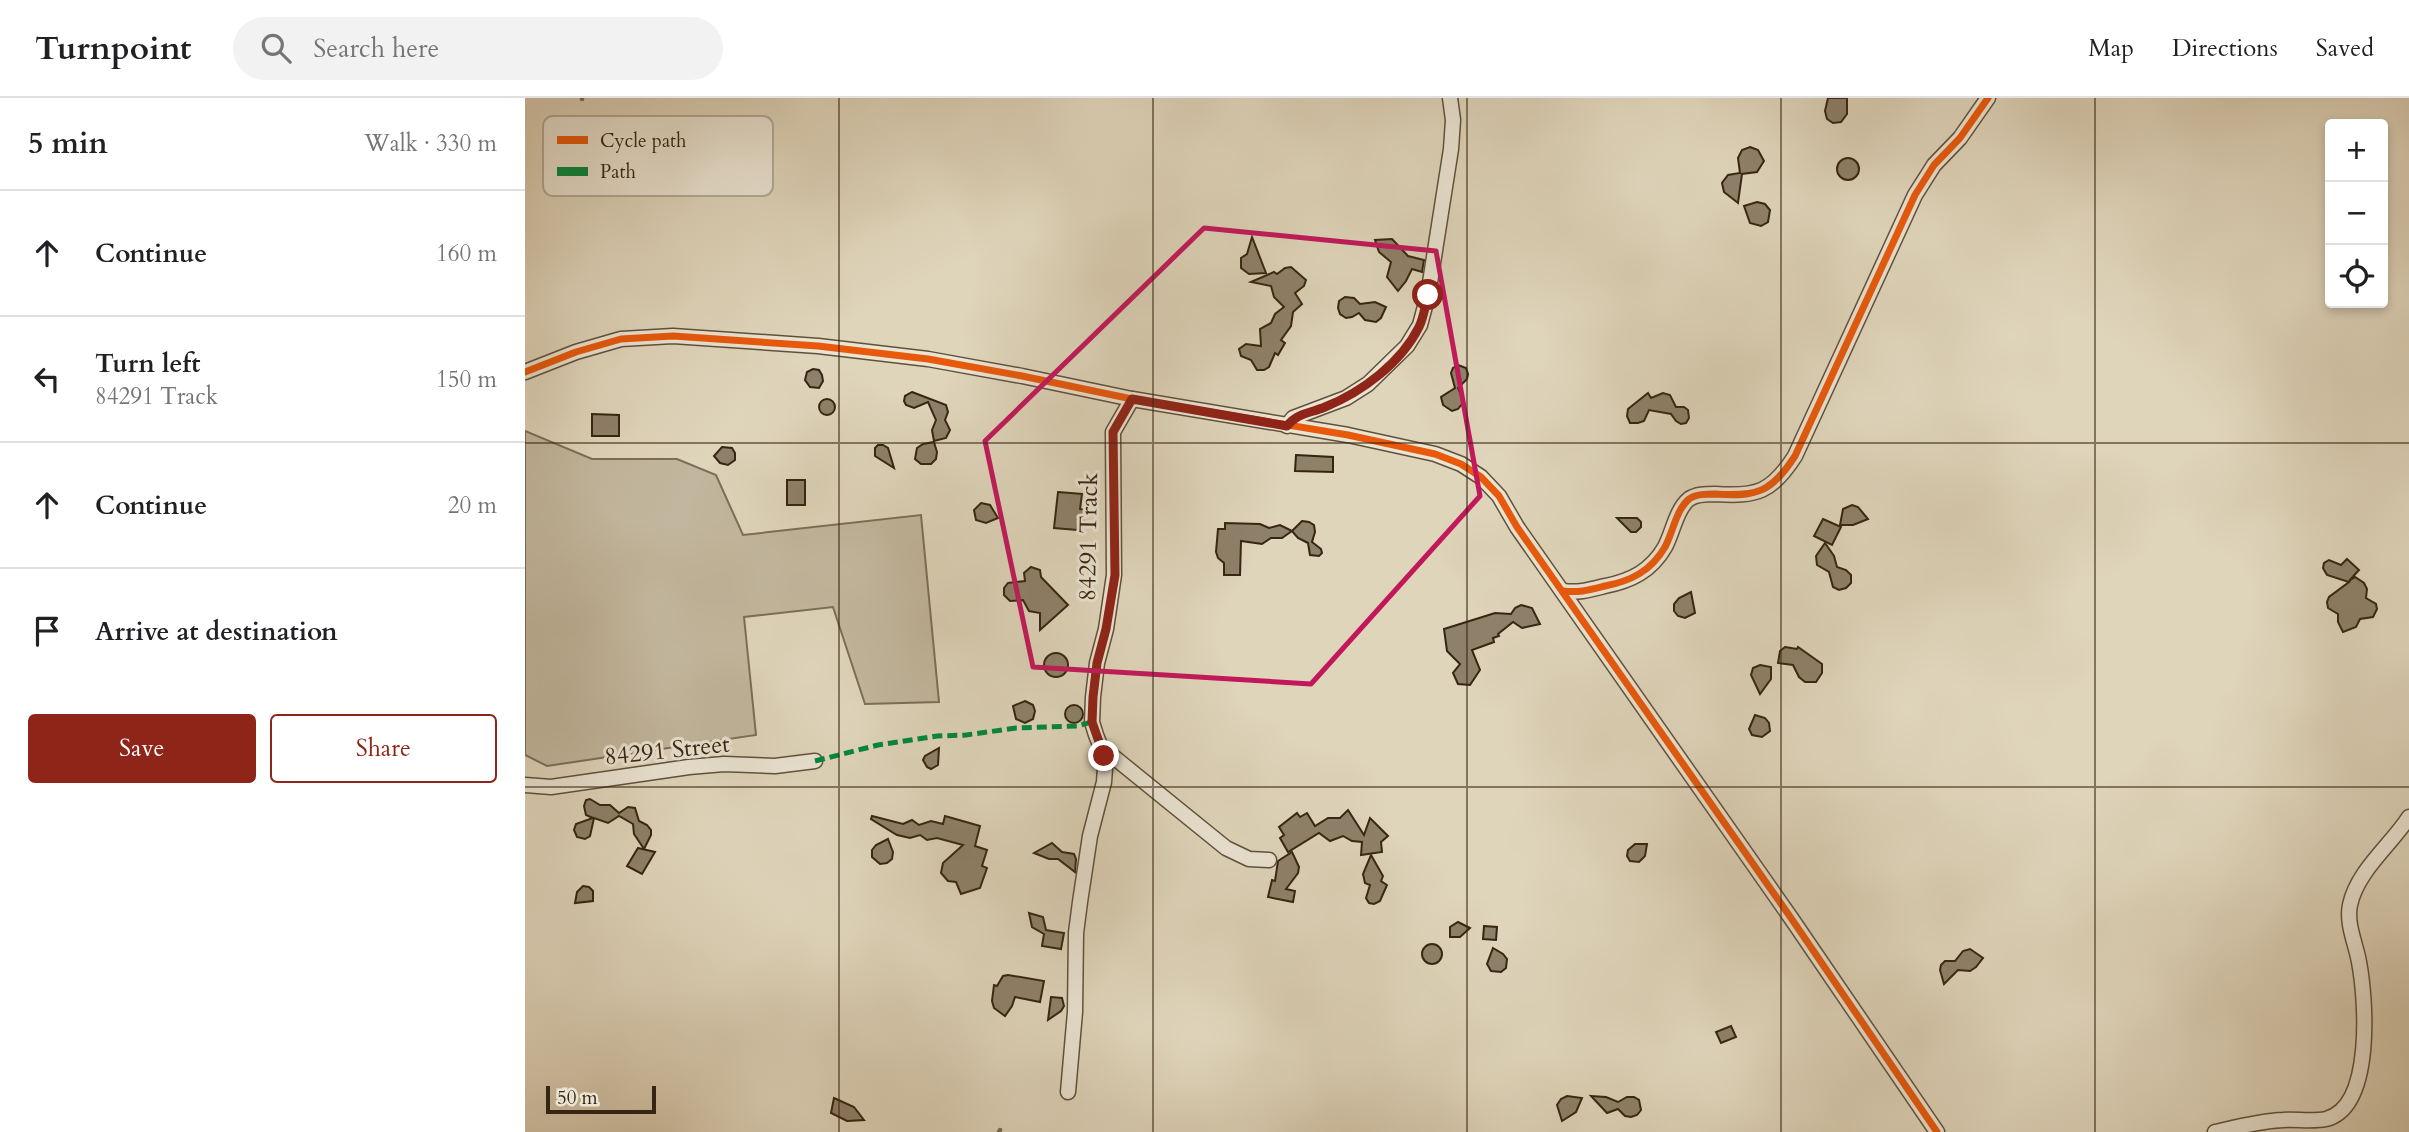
<!DOCTYPE html>
<meta charset="utf-8">
<style>
body{margin:0;font-family:Cardo,serif;background:#f2f2f2;color:#202124}
.controls{position:absolute;right:21px;top:21px;display:grid;overflow:hidden;border-radius:7px;box-shadow:0 4px 10px #0003}
.controls button{width:63px;height:63px;display:grid;place-items:center;padding:0;border:0;border-bottom:2px solid #e0e0e0;background:#fff;color:#202124;font:35px sans-serif}
.scale{position:absolute;left:21px;bottom:18px;width:110px;box-sizing:border-box;padding-left:7px;border:4px solid #362512;border-top:0;font-size:19px;line-height:24px;white-space:nowrap;color:#362512;-webkit-text-stroke:5px #eae4d3;paint-order:stroke}
.stop{position:absolute;width:21px;height:21px;margin:-16px;border:5px solid #8f2418;border-radius:50%;background:#fff}
.stop.end{background:#8f2418;border-color:#fff;box-shadow:0 2px 7px #0008}
.list{margin:0;padding:0;list-style:none}
h2{display:flex;justify-content:space-between;align-items:center;height:91px;margin:0;padding:0 28px;font-size:30px}
h2 small{font-size:23px;font-weight:400;color:#757577}
.list li{display:grid;grid-template-columns:46px 1fr auto;gap:21px;align-items:center;box-sizing:border-box;height:126px;padding:0 28px;border-top:2px solid #e0e0e0}
.list b{display:block;font-size:26px;white-space:nowrap}
.list p{margin:0;font-size:23px;white-space:nowrap;color:#757577}
.list em{font-size:23px;font-style:normal;color:#757577}
.actions{display:flex;gap:14px;padding:21px 28px}
.actions a{flex:1;padding:16px 0;border:2px solid #8f2418;border-radius:7px;text-align:center;font-size:24px;color:#8f2418}
.actions .main{background:#8f2418;color:#fff}
.icon{flex:none;width:38px;height:38px;fill:none;stroke:currentColor;stroke-width:2;stroke-linecap:round;stroke-linejoin:round}
.map{position:relative;flex:none;width:1884px;height:1034px;overflow:hidden}
header{display:flex;align-items:center;gap:42px;box-sizing:border-box;height:98px;padding:0 35px;background:#fff;border-bottom:2px solid #e0e0e0}
header strong{font-size:33px}
nav{display:flex;gap:38px;margin-inline-start:auto;font-size:24px}
.search{width:490px;height:63px;background:#f2f2f2;display:flex;align-items:center;gap:18px;box-sizing:border-box;padding:0 24px;border-radius:38px;color:#757577;font-size:26px}
main{display:flex}
aside{flex:1;background:#fff}
.map>svg:first-child{display:block}
</style>
<header>
<strong>Turnpoint</strong>
<div class="search"><svg class="icon" aria-label="search" viewBox="0 0 24 24"><circle cx="10" cy="10" r="6"/><path d="M15 15l6 6"/></svg>Search here</div>
<nav><a>Map</a><a>Directions</a><a>Saved</a></nav>
</header>
<main>
<aside>
<h2>5 min<small>Walk · 330 m</small></h2>
<ul class="list">
<li><svg class="icon" aria-label="ahead" viewBox="0 0 24 24"><path d="M12 20V5M6 11l6-6 6 6"/></svg><div><b>Continue</b></div><em>160 m</em></li>
<li><svg class="icon" aria-label="left" viewBox="0 0 24 24"><path d="M17 20v-9H6M10 6l-5 5 5 5"/></svg><div><b>Turn left</b><p>84291 Track</p></div><em>150 m</em></li>
<li><svg class="icon" aria-label="ahead" viewBox="0 0 24 24"><path d="M12 20V5M6 11l6-6 6 6"/></svg><div><b>Continue</b></div><em>20 m</em></li>
<li><svg class="icon" aria-label="arrive" viewBox="0 0 24 24"><path d="M6 21V4h12l-3 4 3 4H6"/></svg><div><b>Arrive at destination</b></div></li>
</ul>
<div class="actions"><a class="main">Save</a><a>Share</a></div>
</aside>
<div class="map">
<svg width="1884" height="1034" viewBox="0 0 1884 1034">
<rect width="100%" height="100%" fill="#dfd5bb"/>
<filter id="stains"><feTurbulence type="fractalNoise" baseFrequency=".00286" numOctaves="4"/><feColorMatrix values="0 0 0 0 .2 0 0 0 0 .09 0 0 0 0 .02 0 0 0 .5 -.17"/></filter>
<radialGradient id="worn" r=".72"><stop offset=".6" stop-color="#630" stop-opacity="0"/><stop offset="1" stop-color="#630" stop-opacity=".3"/></radialGradient>
<path fill="#c2b79e" stroke="#7c6e58" stroke-width="2" d="M0,333l67,28h85l39,16 27,60 178,-20 18,187 -74,2 -32,-97 -89,10 12,118 -209,31 -22,-11z"/>
<g fill="none" stroke-linecap="round" stroke-linejoin="round">
<g stroke="#796b55" stroke-width="4.5">
<path d="M57,1v-1"/>
<path d="M474,1034l1,-2"/>
</g>
</g>
<g fill="#8e816a" stroke="#362512" stroke-width="2">
<path d="M1303,0h19v16l-6,8 -8,1 -6,-4 -2,-8z"/>
<path d="M1225,49l8,3 6,11 -7,11 -15,2 -4,29 -14,-11 -2,-9 6,-8 12,-2 -2,-15 4,-8z"/>
<circle cx="1323" cy="71" r="11"/>
<path d="M1232,104l8,2 5,6 -2,12 -7,4 -11,-3 -6,-17z"/>
<path d="M727,139l14,36 -17,1 -8,-6v-10l6,-4z"/>
<path d="M867,141l16,17 16,4 -2,12 -10,-3 -6,12 -8,10 -11,-14 4,-15 -12,-10 -4,-12z"/>
<path d="M766,169l15,13 -2,6 -9,7 7,11 -9,8 -2,14 -10,14 4,3 -7,12 -3,-2 -6,14 -5,3h-7l-6,-10 -10,-4 -2,-7 7,-5 15,2 -1,-17 11,-6 4,-9 9,-7 -10,-10 -3,-11 -20,-4 23,-10 3,2 8,-6z"/>
<path d="M820,199l9,1 6,6 15,-2 11,5 -5,11 -5,4 -11,-2 -6,-7 -7,4 -6,1 -6,-4 -2,-6 1,-7z"/>
<path d="M933,267l8,3 2,6 -1,5 -9,9 4,10v6l-4,5 -6,2 -9,-6 -2,-8 14,-9 -4,-15 2,-5z"/>
<path d="M288,271l6,1 3,5 1,6 -4,7 -9,-1 -5,-7 2,-8z"/>
<path d="M387,294l34,13 2,7 -3,8 5,10 -4,8 -12,3 -2,-11 4,-10 -8,-18 -14,6 -8,-3 -2,-4 1,-5z"/>
<path d="M1123,295l3,5 12,-5 7,2 6,12h8l4,3 1,8 -3,5 -5,1 -5,-3 -5,-7 -22,-4 -5,11 -6,2h-8l-3,-7 1,-7z"/>
<circle cx="302" cy="309" r="8"/>
<path d="M67,316l27,1v21h-27z"/>
<path d="M409,344l3,10 -1,7 -5,5h-10l-6,-5 2,-11 6,-4z"/>
<path d="M353,347h5l5,3 6,20 -19,-12v-8z"/>
<path d="M197,349l10,1 3,5v7l-7,5 -8,-2 -6,-7z"/>
<path d="M771,357l37,2v15l-38,-1z"/>
<rect x="262" y="382" width="18" height="25"/>
<path d="M533,394l24,2 -2,15 5,1 -2,14 -5,-1 -1,7 -23,-2z"/>
<path d="M456,405l9,2 8,13 -12,5 -10,-3 -2,-10z"/>
<path d="M1327,407l6,2 10,12 -15,6h-13l3,-16z"/>
<path d="M1092,420h20l4,4v5l-5,5h-5z"/>
<path d="M1298,421l18,8 -9,18 -18,-9z"/>
<path d="M777,423l7,1 5,3 1,7 -3,10 9,7 1,4 -3,3 -9,-1 -2,-12 -10,-5 -6,-7 -10,7h-11l-9,6 -21,-3 -1,34h-16v-12l-6,-5 -2,-6 2,-23h7v-6l35,1 9,4 11,-3 12,6z"/>
<path d="M1300,445l9,13 3,11 9,3 5,5v8l-5,5 -7,2 -6,-3 -4,-15 -12,-7 -1,-9z"/>
<path d="M1822,461l12,11 -10,11 6,-4 9,6 3,6 -1,9 10,6 1,5 -4,8 -13,2 -4,8 -13,5 -5,-10v-8l-10,-6 -1,-6 2,-5 20,-15 -22,-7 -4,-7 1,-5 5,-3 12,5z"/>
<path d="M506,469l9,3 1,7 27,28 -28,25v-17l-11,-2 -6,-11 -13,1 -6,-6v-7l4,-5 17,-2 -1,-8z"/>
<path d="M1166,494l4,21 -10,5 -7,-2 -4,-5v-7l5,-6z"/>
<path d="M996,507l11,3 8,16 -18,4 -9,-6 -15,12 1,2 -6,2 1,4 -22,8 8,20 -10,15 -12,-1 -5,-11 7,-9 -13,-13 -3,-22 51,-16 16,1 4,-6z"/>
<path d="M1260,549l12,2 1,-2 24,17v9l-6,9h-11l-6,-5 -6,-12 -15,-2 2,-12z"/>
<circle cx="531" cy="567" r="12"/>
<path d="M1235,567l11,2v12l-11,15 -9,-19 2,-7z"/>
<path d="M500,603l8,4 2,6 -2,8 -8,4 -9,-4 -3,-13z"/>
<circle cx="549" cy="616" r="9"/>
<path d="M1230,617l10,3 4,5 1,8 -8,6 -10,-2 -3,-6z"/>
<path d="M414,650l-1,17 -7,4 -4,-2 -4,-7 2,-4z"/>
<path d="M65,701l10,6h10l9,8 9,-6 7,1 4,13 8,4 4,5v5l-7,14 -10,-15 -1,-10 -14,-8 -11,7 -14,-5 -4,18 -5,3 -8,-2 -3,-7 2,-6 17,-6 -7,-3 -2,-9 2,-6z"/>
<path d="M823,712l16,25 6,-17 18,18 -7,6 1,10 -21,3 1,-13 -10,-1 -9,-5 -13,5 -11,-8 -31,19 -8,-14 4,-3 -5,-8 18,-14 3,4 7,-4 8,13 13,-8h12z"/>
<path d="M347,718l31,8 9,-4 7,5 12,-4 12,3 2,-8 35,10 -5,20 12,4 -5,16 5,2 -7,20 -19,6 -5,-12 -8,-1 -7,-8 2,-10 20,-18 -26,-7 -10,2 -7,-5 -10,3 -13,-3 -26,-16z"/>
<path d="M363,741l5,13 -1,7 -5,4 -7,1 -8,-7v-7l4,-5z"/>
<path d="M527,745l10,9 12,2 2,5 -1,13 -17,-13h-9l-15,-6z"/>
<path d="M1110,746h12l-2,12 -6,6 -9,-1 -3,-5 1,-6z"/>
<path d="M113,750l17,4 -13,22 -15,-8z"/>
<path d="M767,754l7,15 -1,6 -12,16 9,2 -2,11 -25,-5 4,-17 3,1 3,-20z"/>
<path d="M846,757l12,21 -2,5 6,4 -7,16 -6,3 -5,-1 -3,-5 4,-13 -5,-2 -2,-9z"/>
<path d="M58,788l6,1 4,4v10l-18,2 2,-11z"/>
<path d="M504,815l14,4 3,13 18,3 -3,16 -19,-3 2,-12 -12,-7z"/>
<path d="M933,824l12,6 -10,9h-10v-10z"/>
<path d="M959,828l13,1 -1,13 -13,-1z"/>
<circle cx="907" cy="856" r="10"/>
<path d="M968,850l10,6 4,5 -1,9 -5,4 -10,-1 -4,-7z"/>
<path d="M1445,851l13,9 -7,9 -6,4 -12,-1 -14,14 -4,-14 1,-5 4,-4h10l8,-10z"/>
<path d="M483,877l36,6 -4,21 -25,-5 -3,9 -7,10 -11,-8 -2,-7 2,-16 3,1 6,-10z"/>
<path d="M526,899l11,1 2,8 -3,5 -13,9z"/>
<path d="M1206,928l5,11 -15,6 -5,-11z"/>
<path d="M1042,998l15,2 -6,14 -14,9 -5,-16 4,-6z"/>
<path d="M1066,998l15,1 12,5 9,-5h7l5,3 2,10 -4,5 -6,2 -6,-1 -7,-7 -11,4z"/>
<path d="M309,1000l20,9 10,13 -17,1 -16,-8z"/>
</g>
<g fill="none" stroke-linecap="round" stroke-linejoin="round">
<g stroke="#60513c" stroke-width="17">
<g id="street">
<path d="M0,274l51,-20 45,-13 52,-3 145,10 110,13 94,17 110,23 216,36 87,19 26,10 20,13 18,19 18,31 274,391 146,214"/>
<path d="M607,301l-19,33 1,143 -8,54 -9,34 -4,34 -1,25 4,13 4,10 10,9 116,94 23,11 20,1"/>
<path d="M762,328l6,-8 53,-20 22,-14 39,-38 13,-21 8,-30 23,-146 2,-29 -3,-22"/>
<path d="M1038,493c16,2 26,-1 42,-5 26,-5 46,-15 60,-39 8,-15 11,-37 24,-48 7,-5 17,-5 26,-5 42,3 57,-2 80,-38l120,-261 19,-30 26,-27 28,-40"/>
<path d="M0,687l26,2 138,-20 35,-3 51,2 40,-5"/>
<path d="M543,994l7,-80 1,-79 4,-31 10,-66 14,-54 1,-14 -4,-22"/>
<path d="M1690,1034c22,-5 45,-11 68,-12 14,-1 29,2 43,-1 48,-12 40,-120 33,-157 -3,-18 -13,-38 -9,-57 7,-34 41,-60 59,-88"/>
</g>
</g>
<use href="#street" stroke="#eae4d3" stroke-width="14"/>
<path stroke="#00873e" stroke-width="5" stroke-dasharray="10 5" stroke-linecap="butt" d="M290,663l63,-16 59,-9 29,-1 50,-7 61,-2 15,-4"/>
<g stroke="#eae4d3" stroke-width="11">
<g id="cycleway">
<path d="M0,274l51,-20 45,-13 52,-3 145,10 110,13 94,17 110,23 216,36 87,19 26,10 20,13 18,19 18,31 274,391 146,214"/>
<path d="M1038,493c16,2 26,-1 42,-5 26,-5 46,-15 60,-39 8,-15 11,-37 24,-48 7,-5 17,-5 26,-5 42,3 57,-2 80,-38l120,-261 19,-30 26,-27 28,-40"/>
</g>
</g>
<use href="#cycleway" stroke="#e8590c" stroke-width="7"/>
</g>
<g fill="none" stroke-linecap="round" stroke-linejoin="round">
<path stroke="#8f2418" stroke-width="9" d="M579,658l-12,-34 1,-25 4,-34 9,-34 9,-54 -2,-143 19,-33 155,27c10,-13 24,-13 38,-19 37,-15 76,-44 94,-80 5,-10 6,-22 9,-32"/>
</g>
<path fill="none" stroke="#c2185b" stroke-width="5" stroke-linejoin="round" d="M679,130l232,23 44,245 -169,188 -278,-17 -48,-226z"/>
<path fill="none" stroke="#362512" stroke-width="2" stroke-opacity="0.55" d="M314,0v1034M628,0v1034M942,0v1034M1256,0v1034M1570,0v1034M0,345h1884M0,689h1884"/>
<g text-anchor="middle" stroke-width="6" stroke-linejoin="round" paint-order="stroke">
<g font-size="24" fill="#362512" stroke="#eae4d3">
<text transform="translate(563 439) rotate(-89)" y="8">84291 Track</text>
<text transform="translate(142 652) rotate(-6)" y="8">84291 Street</text>
</g>
</g>
<rect x="18" y="18" width="230" height="80" rx="10" fill="#eae4d3" stroke="#b4ab99" stroke-width="2"/>
<rect x="32" y="38" width="31" height="8" fill="#e8590c"/>
<rect x="32" y="69" width="31" height="9" fill="#00873e"/>
<g font-size="19" fill="#362512">
<text x="75" y="49">Cycle path</text>
<text x="75" y="80">Path</text>
</g>
<rect width="100%" height="100%" filter="url(#stains)"/>
<rect width="100%" height="100%" fill="url(#worn)"/>
</svg>
<div class="controls">
<button>+</button>
<button>−</button>
<button><svg class="icon" aria-label="locate" viewBox="0 0 24 24"><circle cx="12" cy="12" r="6"/><path d="M12 2v4M12 18v4M2 12h4M18 12h4"/></svg></button>
</div>
<div class="scale">50 m</div>
<div class="stop" style="left:903px;top:197px"></div>
<div class="stop end" style="left:579px;top:658px"></div>
</div>
</main>
